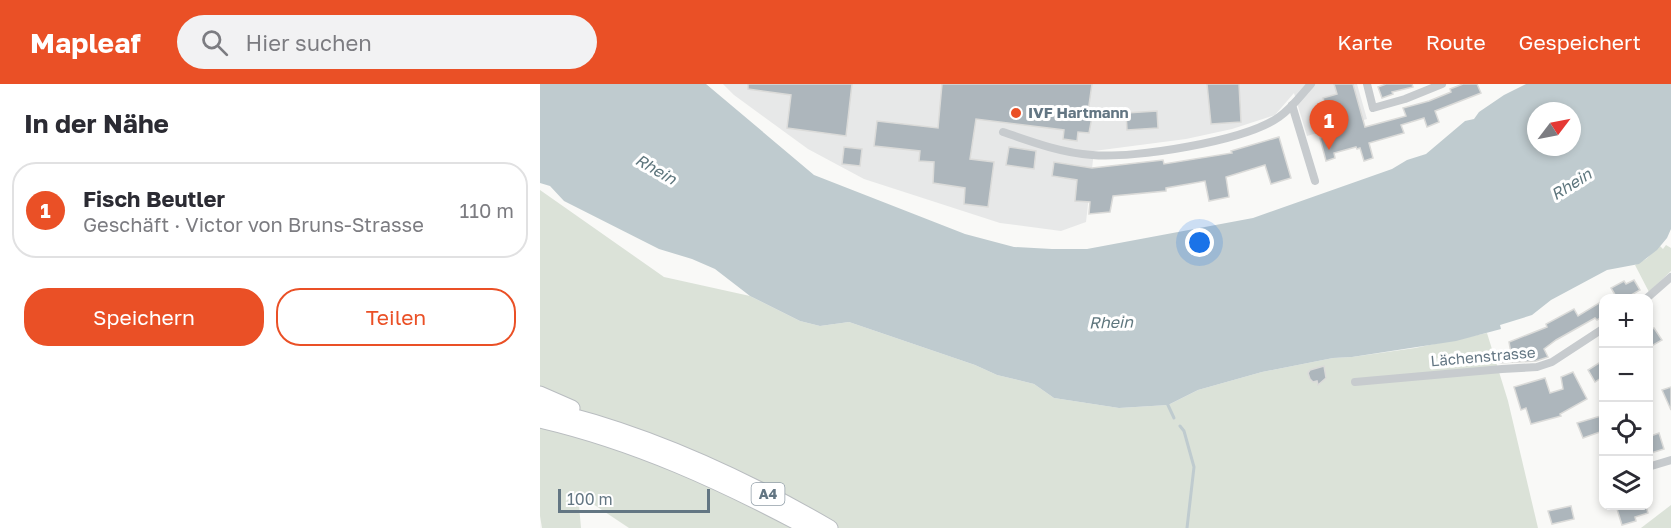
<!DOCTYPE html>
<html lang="de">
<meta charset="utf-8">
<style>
body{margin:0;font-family:"Golos Text",sans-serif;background:#f2f2f3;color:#2b2b33}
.controls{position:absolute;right:18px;bottom:18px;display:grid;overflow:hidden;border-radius:12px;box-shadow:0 3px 9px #0003}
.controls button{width:54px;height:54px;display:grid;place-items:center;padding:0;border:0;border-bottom:2px solid #e1e1e2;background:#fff;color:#2b2b33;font:30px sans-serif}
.compass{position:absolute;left:987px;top:18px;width:54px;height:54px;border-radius:50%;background:#fff;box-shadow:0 3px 9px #0003;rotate:58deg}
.scale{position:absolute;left:18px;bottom:15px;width:152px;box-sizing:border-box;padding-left:6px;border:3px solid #637683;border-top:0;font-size:16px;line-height:21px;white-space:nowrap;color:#637683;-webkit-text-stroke:4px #fff;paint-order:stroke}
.you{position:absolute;left:660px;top:159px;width:21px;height:21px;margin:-15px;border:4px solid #fff;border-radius:50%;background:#1a73e8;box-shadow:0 0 0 9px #1a73e833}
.badge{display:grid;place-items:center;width:39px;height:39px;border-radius:50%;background:#ea5026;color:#fff;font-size:20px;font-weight:700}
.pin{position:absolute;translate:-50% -50px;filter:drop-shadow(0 2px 3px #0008)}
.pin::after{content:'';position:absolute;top:32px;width:21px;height:18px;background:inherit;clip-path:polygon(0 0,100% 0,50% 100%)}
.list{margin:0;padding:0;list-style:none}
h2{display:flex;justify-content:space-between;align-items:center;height:78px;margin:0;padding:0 24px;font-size:26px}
h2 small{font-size:20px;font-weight:400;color:#7c7c81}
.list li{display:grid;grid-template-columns:39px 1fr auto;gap:18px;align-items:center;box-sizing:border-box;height:96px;margin:0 12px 12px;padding:0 12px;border:2px solid #e1e1e2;border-radius:24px}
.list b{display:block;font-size:22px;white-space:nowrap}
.list p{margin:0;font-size:20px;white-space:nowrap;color:#7c7c81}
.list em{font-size:20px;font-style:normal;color:#7c7c81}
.actions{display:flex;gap:12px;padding:18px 24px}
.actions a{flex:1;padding:14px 0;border:2px solid #ea5026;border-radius:24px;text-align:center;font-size:21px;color:#ea5026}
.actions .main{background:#ea5026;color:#fff}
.icon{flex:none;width:33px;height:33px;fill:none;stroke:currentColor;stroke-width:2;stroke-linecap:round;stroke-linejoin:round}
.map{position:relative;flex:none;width:1131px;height:444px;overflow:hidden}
header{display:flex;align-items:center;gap:36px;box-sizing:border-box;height:84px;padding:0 30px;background:#ea5026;color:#fff}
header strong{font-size:28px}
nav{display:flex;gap:33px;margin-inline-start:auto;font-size:21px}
.search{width:420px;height:54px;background:#f2f2f3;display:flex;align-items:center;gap:15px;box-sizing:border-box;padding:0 21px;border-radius:33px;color:#7c7c81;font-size:22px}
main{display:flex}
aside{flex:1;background:#fff}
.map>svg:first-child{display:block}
</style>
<header>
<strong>Mapleaf</strong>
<div class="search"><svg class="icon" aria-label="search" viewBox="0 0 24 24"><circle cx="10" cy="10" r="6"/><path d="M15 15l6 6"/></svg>Hier suchen</div>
<nav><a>Karte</a><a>Route</a><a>Gespeichert</a></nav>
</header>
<main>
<aside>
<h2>In der Nähe<small></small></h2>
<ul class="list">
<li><span class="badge">1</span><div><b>Fisch Beutler</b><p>Geschäft · Victor von Bruns-Strasse</p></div><em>110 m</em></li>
</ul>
<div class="actions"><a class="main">Speichern</a><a>Teilen</a></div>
</aside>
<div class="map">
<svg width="1131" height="444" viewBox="0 0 1131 444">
<rect width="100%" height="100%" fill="#f9f9f7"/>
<path fill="#e7e8e8" d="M183,0h634l10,35 -60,17 -13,-43 -19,22 -43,14 -46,10 -92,12 -8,71 -25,9 -61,-8 -136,-44 -56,-30 -74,-54z"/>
<g fill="#dbe2d8">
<path d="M0,106l124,87 86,19 50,25 20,5 29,-4 126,43 22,10 37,9 20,14 65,10 49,-3 30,-15 64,-18 71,-14 19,-1 63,-9 72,-15 21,68 30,127h-909l-51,-34 3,34h-39l-2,-12z"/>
<path d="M1126,161l5,3v23l-22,21 -14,-27 11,-6 14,-13 3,3z"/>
<path d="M1131,421v23h-30z"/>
</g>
<path fill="#bfcbcf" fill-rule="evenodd" d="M0,0h166l108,91 151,59 49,13 38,2h35l166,-31 139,-49 15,-9 19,-6 39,-33 9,-2 5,-7 25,-17 22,-11h145v145l-4,9 -10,12 -18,14 -32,6 -56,30 -19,15 -32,10 1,4 -45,12 -104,16 -19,1 -71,14 -64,18 -30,15 -49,3 -65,-10 -20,-14 -37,-9 -22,-10 -126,-43 -29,4 -20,-5 -50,-25 -35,-27 -23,-10 -33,-10 -95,-48 -14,-15 -10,-3zM996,27h36v36h-36z"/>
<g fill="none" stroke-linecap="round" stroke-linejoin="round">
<g stroke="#bfcbcf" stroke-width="3">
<path d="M627,319l7,15"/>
<path d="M640,342l4,5 10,36 -7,61"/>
</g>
</g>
<g fill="#adb6bc" stroke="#dbdbd9" stroke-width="1.5">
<path d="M208,0h104l-6,52 -59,-8 4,-33 -43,-6z"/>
<path d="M402,0h150l-4,28h5l-4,21 -11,-1 -1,9 -14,-2 1,-9 -88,-11 -6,40 24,3 -6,45 -24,-3 1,-16 -32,-5 1,-21 -15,-1 1,-10 -46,-5 3,-25 61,7z"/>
<path d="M667,0h32l2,38 -30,2z"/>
<path d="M794,0h19l12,43 41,-11 -3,-8 26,-7 22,-9 -1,-3 13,-5h14l4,9 -46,18 4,11 -12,5 -3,-9 -23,7 3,8 -35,10 4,15 -9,3 -4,-13 -3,1 -1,-2 -22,6 1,5 -9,3 -6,-23 13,-4 -10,-36 14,-4z"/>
<path d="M846,0h26l1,3 -21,5 1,2 -11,4 -4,-11z"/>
<path d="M617,27l1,17 -31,2 -1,-17z"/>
<path d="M739,53l12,41 -20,6 -6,-19 -39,12 3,20 -20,4 -4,-20 -39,7v3l-53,5 -3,16 -21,2 1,-12 -15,-1 2,-21 -25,-4 2,-14 38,6 71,-8 1,4 68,-11 -1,-2z"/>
<path d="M304,63l18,2 -2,17 -18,-2z"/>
<path d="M469,63l27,4 -2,18 -28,-4z"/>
<path d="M1094,196l6,10 -14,8h-9l-6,-10 13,-7 2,3z"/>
<path d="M1064,216v16l-7,4 -2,-2 -39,22 -12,9 4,8 -12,4 -37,2v-9l12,-1 -2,-11 38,-15 -1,-3 28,-15 4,7z"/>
<path d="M1114,244l8,12 -14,8v-17z"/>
<path d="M1059,279l5,6v7l-9,6 -7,-12z"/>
<path d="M784,282l2,12 -8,7 -1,-4 -4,1 -3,-3 -2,-6 2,-3z"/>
<path d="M1033,288l14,27 -27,15 1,2 -30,8 -5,-16 -5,2 -7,-23 31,-9 5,15 13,-4 -2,-12z"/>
<path d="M1131,303v23l-9,-20z"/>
<path d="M1064,331v11l-4,1v5l-17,6 -6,-15z"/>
<path d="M1119,349l5,16 -16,5v-17z"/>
<path d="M1031,422l3,13 -22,5 -4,-13z"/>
<path d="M1088,422h18l2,7 -13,4 1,4 -14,4 -5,-16z"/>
</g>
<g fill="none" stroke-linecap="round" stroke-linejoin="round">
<g stroke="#b9bdc0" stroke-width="17">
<g id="highway">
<path d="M0,310l32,14"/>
<path d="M0,324c103,23 199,67 290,120"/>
<path d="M0,336c95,22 182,62 268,108"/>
</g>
</g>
<g stroke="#c7cbce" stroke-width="8">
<path d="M827,0l6,24 32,-9 37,-15"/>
<path d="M752,21l23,76"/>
<path d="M463,48c29,10 59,21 89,23 42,4 153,-14 187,-38 13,-9 22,-22 32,-33"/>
<path d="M1107,214l24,-21"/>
<path d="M815,298l147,-13 35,-2 15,-5 52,-34"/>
<path d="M1108,383l23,-7"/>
</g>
<use href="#highway" stroke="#fff" stroke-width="15"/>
</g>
<circle fill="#ea5026" stroke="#fff" stroke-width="2" cx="476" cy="29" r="6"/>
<g text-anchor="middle" stroke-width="6" stroke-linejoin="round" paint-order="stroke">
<rect fill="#fff" stroke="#929fa8" stroke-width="1.5" x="211.5" y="399" width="33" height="22" rx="4.5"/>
<g font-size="14" font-weight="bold" fill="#637683">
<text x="228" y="415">A4</text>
</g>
<g font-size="15" font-weight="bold" fill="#637683" stroke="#fff" text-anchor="start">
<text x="488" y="34">IVF Hartmann</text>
</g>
<g font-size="15" fill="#637683" stroke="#fff">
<text transform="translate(943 273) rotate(-5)" y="5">Lächenstrasse</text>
</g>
<g font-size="16" font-style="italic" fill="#5e767d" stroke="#fff">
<text transform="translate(116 85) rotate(30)" y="6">Rhein</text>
<text transform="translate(1031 100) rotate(-32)" y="6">Rhein</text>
<text transform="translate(571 238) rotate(-1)" y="6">Rhein</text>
</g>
</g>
</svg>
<div class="controls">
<button>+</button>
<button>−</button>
<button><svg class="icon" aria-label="locate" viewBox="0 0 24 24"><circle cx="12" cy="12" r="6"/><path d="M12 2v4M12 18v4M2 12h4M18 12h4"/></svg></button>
<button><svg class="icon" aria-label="layers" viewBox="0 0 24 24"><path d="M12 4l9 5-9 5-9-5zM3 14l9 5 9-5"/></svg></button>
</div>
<svg class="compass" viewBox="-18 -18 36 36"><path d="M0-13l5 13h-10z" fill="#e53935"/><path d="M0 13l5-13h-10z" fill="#7c7c81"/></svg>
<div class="scale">100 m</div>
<div class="you"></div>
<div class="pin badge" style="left:789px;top:66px">1</div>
</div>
</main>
